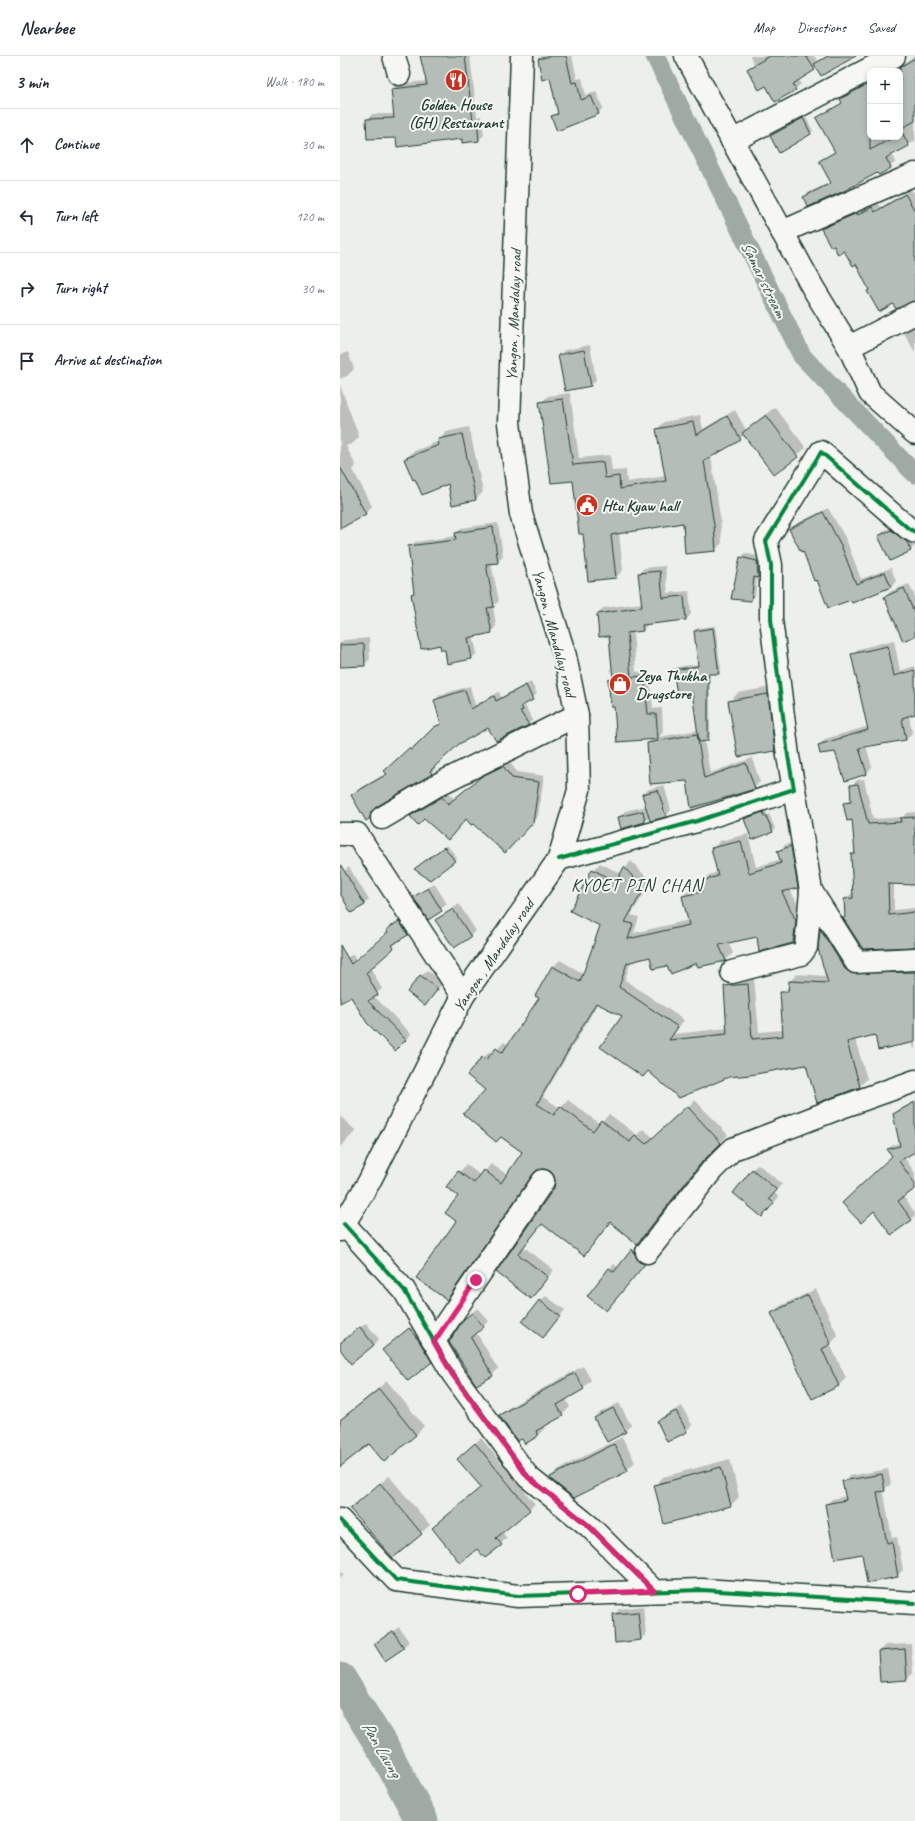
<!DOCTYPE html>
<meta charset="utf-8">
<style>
body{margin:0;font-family:Caveat,sans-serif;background:#f6f6f7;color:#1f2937}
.controls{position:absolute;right:12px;top:12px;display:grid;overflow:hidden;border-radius:8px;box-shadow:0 2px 6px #0003}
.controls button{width:36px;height:36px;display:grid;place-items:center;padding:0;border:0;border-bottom:1px solid #e0e1e3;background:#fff;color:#1f2937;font:20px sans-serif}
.stop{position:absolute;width:12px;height:12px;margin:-9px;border:3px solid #db2777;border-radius:50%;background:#fff}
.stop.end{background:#db2777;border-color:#fff;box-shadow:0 1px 4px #0008}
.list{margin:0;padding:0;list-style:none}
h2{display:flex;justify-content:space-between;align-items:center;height:52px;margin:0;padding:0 16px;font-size:17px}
h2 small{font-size:13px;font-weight:400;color:#747a83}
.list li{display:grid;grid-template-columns:26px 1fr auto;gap:12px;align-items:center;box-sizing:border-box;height:72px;padding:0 16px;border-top:1px solid #e0e1e3}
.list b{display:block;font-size:15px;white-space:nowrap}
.list em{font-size:13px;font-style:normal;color:#747a83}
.icon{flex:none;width:22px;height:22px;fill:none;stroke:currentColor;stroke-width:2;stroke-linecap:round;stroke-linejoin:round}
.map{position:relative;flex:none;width:575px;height:1765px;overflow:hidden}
header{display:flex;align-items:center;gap:24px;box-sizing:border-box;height:56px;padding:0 20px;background:#fff;border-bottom:1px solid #e0e1e3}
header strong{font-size:19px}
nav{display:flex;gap:22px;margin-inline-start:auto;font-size:14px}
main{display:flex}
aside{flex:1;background:#fff}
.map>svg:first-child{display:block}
</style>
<header>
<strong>Nearbee</strong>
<nav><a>Map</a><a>Directions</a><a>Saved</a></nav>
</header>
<main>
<aside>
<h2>3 min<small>Walk · 180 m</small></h2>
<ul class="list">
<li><svg class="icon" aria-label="ahead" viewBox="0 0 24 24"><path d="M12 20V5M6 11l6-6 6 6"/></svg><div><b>Continue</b></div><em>30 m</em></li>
<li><svg class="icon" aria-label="left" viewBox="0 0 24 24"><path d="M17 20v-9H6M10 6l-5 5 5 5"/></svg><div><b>Turn left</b></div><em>120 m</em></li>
<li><svg class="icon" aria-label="right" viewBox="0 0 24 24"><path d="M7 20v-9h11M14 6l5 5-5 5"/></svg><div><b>Turn right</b></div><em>30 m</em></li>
<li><svg class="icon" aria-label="arrive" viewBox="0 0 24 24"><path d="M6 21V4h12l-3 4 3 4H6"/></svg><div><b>Arrive at destination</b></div></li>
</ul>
</aside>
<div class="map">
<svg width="575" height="1765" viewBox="0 0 575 1765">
<rect width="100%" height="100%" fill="#edefea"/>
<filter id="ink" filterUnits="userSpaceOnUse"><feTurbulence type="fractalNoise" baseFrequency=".025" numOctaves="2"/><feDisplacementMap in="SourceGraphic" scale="8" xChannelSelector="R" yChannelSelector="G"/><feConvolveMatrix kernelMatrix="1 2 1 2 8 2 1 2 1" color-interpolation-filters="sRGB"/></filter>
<g filter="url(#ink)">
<g fill="#0003">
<path d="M91,0h39l7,61 4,-1 3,19 -5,5 -16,2v-4l-66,-1 -29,-18 4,-5h23l-3,-25 5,-5 30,-3z"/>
<path d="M202,0h30l5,23 5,-1 4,18 10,-5 7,17 -5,5 -46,4 6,-6 -7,-34 -12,-18z"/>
<path d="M410,0h64l4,5 9,-5h12l-22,11 -19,12 3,5 -6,5 -28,-4 -19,-16 6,-5z"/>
<path d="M575,0v85l-23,13 4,8 -17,12 -1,-3 -74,26 5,-5 22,-10 -11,-21 16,-10 -19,-32 26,-17 -2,-3 5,-5 14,-7 5,10 5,-3v43h30v-66h-8z"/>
<path d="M465,60l8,15 -3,2 -39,3z"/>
<path d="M571,133l4,6v105l-22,3 -23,-14 -14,-26 -11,-13 -11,-6 -12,-15 5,-6 36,-15 1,2 14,-7 3,4z"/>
<path d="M575,269v27l-11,-19z"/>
<path d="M250,289l6,35 -5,5 -32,-30 6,-5z"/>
<path d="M8,296l6,17 -7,7 -7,3v-24z"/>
<path d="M0,329l19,52 -7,7 -6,2 10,20 -3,4 19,36 -7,8 -25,6z"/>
<path d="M230,337l9,65 31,-3 2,16 14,-1 1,12 39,-6 -9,-47 7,-7 36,-7 3,14 32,-19 11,20 29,-23 31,41 -32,26 -29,-39 -34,21 9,61 2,26 -7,7 -31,-28 -65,11 4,37 -7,7 -32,-44 -10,-53 -34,-77 8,-7z"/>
<path d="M129,371l14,65 -7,7 -23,5 -5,-21 -32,-5 -11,-19 7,-7 27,-11 7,-9z"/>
<path d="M488,452l18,31 15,40 30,-11 5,13 -5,6 -39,11 -34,-19 -27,-49 5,-6z"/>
<path d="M158,467l5,33 -5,6 -7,1 8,38 -6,5 3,20 -5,6 -18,4 4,17 -5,5 -27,-9 -33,-55 3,-2 -6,-45 6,-5 41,-6v-3l5,-5z"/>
<path d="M557,469l18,17v4l-5,4 -31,-14 6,-6z"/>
<path d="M405,497l16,4 1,16 -5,4 -2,19 -4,4 -10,-42z"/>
<path d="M325,510l3,27 21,-2 2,23 -5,6 -38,4 -5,6 -10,2 3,40 13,-2 4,39 9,-1 1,24 -4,5 39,-7 -5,-39 -18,-21 2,-3 22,-3 -4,-33 2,-3 18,-2 6,44 -3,3h-8v65l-6,2 6,33 42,-15 8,24 -6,6 -66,-8 -40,-37 5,-5 -38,-33 -6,-25 5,-4 -4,-41 -12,-21 5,-6 39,-5 -3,-29 5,-6z"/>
<path d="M569,528l6,13v38l-30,-38 6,-6z"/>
<path d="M29,582l1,21 -6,6 -24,1v-23l4,-3z"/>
<path d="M554,584l6,31 15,-5v47l-6,2 3,18 -6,7 -40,6 6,21 -6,7 -30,-24 -17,-5 6,-6 44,-13 -17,-71 6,-6z"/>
<path d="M191,626l6,12 -11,8 1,2 -2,2 8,14 -5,4 -39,3 -30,16 -25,23 2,2 -5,5 -55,33 -2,7 -5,5 -17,-23 5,-5 30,-17 3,-7 52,-44 -7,-22 5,-5 30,-9 5,19 24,-13 2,5z"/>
<path d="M436,630l7,55 -9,9 -44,-49 8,-8z"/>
<path d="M169,705l8,11 27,4 -6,40 -28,30 -43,-28h-43l-13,-2 6,-6 31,-18 6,7 35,-28z"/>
<path d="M524,723l9,40 30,-2 4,-4 8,-1v72l-21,-1v27l21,-2v38l-71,-28 2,-3 -1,-16 6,-5 3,-1 -2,-38 4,-3 -3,-33 -9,-15 8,-6 -1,-12 6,-6z"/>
<path d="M324,729l7,25 -5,6 -15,4 -1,-3 -5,4 -24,7 -2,-11 6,-6 22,-5 -4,-12 6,-5z"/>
<path d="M426,754l1,5 2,-1 6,15 -3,3 -27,-13z"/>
<path d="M408,778l8,33 25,-8 -3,-7 7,-7 13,-5 6,40 -7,7 -7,2 12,25 -2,21 -7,7 -35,-6 -30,6 5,11 -7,7 -27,6 -2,-5 -30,4 -16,-9 -20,5 -6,19 59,40 -10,14 54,-6 -3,-41 7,-7 22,-2 5,54 24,-2 -2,-37 9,-7v-5l7,-7 30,2 -8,-27 2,-20 7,-6 24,39 63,3v85l-4,-8 -35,-8 -21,5 12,40 -7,7 -53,-22 -79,12 -130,-73 -55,94 17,11 8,-8 32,24 9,-10 28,21 6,-6 11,9 41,-38 33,35 -19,19 -72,89 -26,-21 -21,26 -47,-25 -19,24 30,23 -23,28 -34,-26 57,-84 2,-6 -1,-7 -5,-5 -6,-2 -7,1 -84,123 -7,7 12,-78 1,-25 -11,-9 18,-23 15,12 10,-12 17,11 16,-23 -37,-62 -4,-32 7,-7 3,3 11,-12 4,3 32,-47 13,-31 7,-7 24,14 17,-48 -8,-56 7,-7 21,11 10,-13 20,21 -20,33 8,2 -5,16 55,-13 -6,-24 7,-7 13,-2 -1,-5 7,-7 9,-3 -5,-24 7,-7z"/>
<path d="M107,789l10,13 -3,2 -36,7z"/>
<path d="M0,811l3,5 6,-5 20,33 -17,12 -12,-21z"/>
<path d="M94,827l13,21 -18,15 -15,-22z"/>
<path d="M119,848l17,27 -22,16 -17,-27z"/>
<path d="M64,861l8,12 -42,38 12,22 -24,18 -10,-14 -8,5v-36l13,-8 3,6 33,-28 -1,-2 5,-5z"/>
<path d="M87,914l16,13 -18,22 -4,-29z"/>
<path d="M35,941l36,37 -16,16 -29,-45z"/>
<path d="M575,1045v50l-11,6 11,16v15l-12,8 12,17v3l-23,17 1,-77 -5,-7 5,-4 7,-2 -6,-28 4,-5z"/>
<path d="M0,1060l16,15 -16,16z"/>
<path d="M418,1108l24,20 -8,9 5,4 -17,19 -10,-46z"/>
<path d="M297,1190l7,11 5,2 -43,51 3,-41 5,-5 5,4z"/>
<path d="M476,1233l22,47 -8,8 16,34 -7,7 -26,13 -41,-85 8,-7z"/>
<path d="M206,1240l19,14 -22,27 -3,-36z"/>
<path d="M138,1252l11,13 -13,11 22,37 -6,6 -42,-33 20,-28z"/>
<path d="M26,1267l13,16 -5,6 -34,3v-4l4,-4z"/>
<path d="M75,1268l22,32 -6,5 -42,-16z"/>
<path d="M243,1310l8,14 -8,8 -17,11 4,8 -8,8 -18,10 2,2 -8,8 -13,7 -25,-27 8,-7z"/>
<path d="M47,1325l37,45 -8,9 -47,7 -29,24v-46z"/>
<path d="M279,1347l12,22 -6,6 -29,-13 5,-6z"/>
<path d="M342,1350l10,19 -6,6 -28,-10 6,-5z"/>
<path d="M282,1381l13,25 -8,8 -76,7 8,-8z"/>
<path d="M141,1382l54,66 -33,28 5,6 -22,19 -3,-70 -18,-34z"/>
<path d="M390,1403l9,38 -8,8 -66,18 -10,-37 8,-9z"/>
<path d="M548,1413l3,15 -8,6 9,48 5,-1 6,33 -6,6 -34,-23 -37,-48 6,-6 14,-3 -3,-15 6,-5z"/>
<path d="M49,1420l41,49 -37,32 -42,-48z"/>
<path d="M0,1515l4,3 -4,4z"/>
<path d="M303,1550l3,28 -5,5 -27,-24 5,-6z"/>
<path d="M59,1571l10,15 -6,5 -28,-3z"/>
<path d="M571,1588l2,29 -6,6 -26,2 -2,-30 6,-6z"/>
</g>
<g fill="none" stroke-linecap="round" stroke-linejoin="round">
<path stroke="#9faaa4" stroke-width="19" d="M315,0l147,300 113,118"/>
<path stroke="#9faaa4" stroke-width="33" d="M0,1623l46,74 36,68"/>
</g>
<g fill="#b4bdb8" stroke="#1f3d34">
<path d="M80,0h45l8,65 4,-1 2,21 -17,2v-4l-65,8 -1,-9 -29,1 -1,-20 28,-1 -3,-29 36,-4z"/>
<path d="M211,0h15l6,27 5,-1 4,18 10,-4 8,18 -42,17 -6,-15 7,-2 -8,-36 -8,2 -4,-21z"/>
<path d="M430,0h36l9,14 -22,14 3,6 -21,12 -9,-16 -7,4 -12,-21z"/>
<path d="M488,0h28l-35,20 -7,-12z"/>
<path d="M575,2v63l-15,8v-62z"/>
<path d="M530,27v67l24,-13h6l2,-5 7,14 -23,12 5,10 -12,7 -2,-2 -31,17 -38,17 -5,-10 28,-14 -12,-22 16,-9 -19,-34 26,-15 -2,-4z"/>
<path d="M463,62l8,16 -32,19 -9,-17z"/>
<path d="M565,138l10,17v90l-19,8 -3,-5 -14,8 -12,-21 2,-1 -13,-26 -3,2 -9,-15 -6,4 -4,-9 -3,1 -10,-18 36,-16 1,2 14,-8 3,5z"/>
<path d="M244,294l7,36 -26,5 -7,-36z"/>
<path d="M223,343l10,66 30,-3 2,16 14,-2 1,13 46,-8 -10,-52 37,-7 3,13 31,-19 14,24 -37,21 10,64 2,26 -31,3 -2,-31 -72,12 5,43 -28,3 -5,-47h-4l-6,-53 -22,2 -12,-81z"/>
<path d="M426,359l32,42 -24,18 -32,-42z"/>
<path d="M122,378l14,66 -24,5 -4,-21 -26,11 -7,-16 -2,1 -9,-21 35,-14 -1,-6z"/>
<path d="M0,411l26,47 -26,15z"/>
<path d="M483,456l18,33 15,39 29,-12 6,15 -39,16 -1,-3 -23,8 -11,-28 -3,1 -11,-30 -2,1 -12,-23z"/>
<path d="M153,471l5,36 -12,1 8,43 -7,1 5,25 -24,5 4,21 -25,5 -2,-14h-4l-1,-5 -19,4 -10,-55 3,-1 -6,-47 48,-6 -1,-7z"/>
<path d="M551,474l16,12 4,9 -21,10 -12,-25z"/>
<path d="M400,501l17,4 1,17 -4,-1 -3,24 -20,-2z"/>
<path d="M320,515l3,27 21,-2 2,24 -44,5 1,6 -16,2 4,44 13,-1 4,38h8l2,25 -41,3 -3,-35h-3l-3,-27 5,-1 -4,-43 -10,1 -2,-23 45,-7 -4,-34z"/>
<path d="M564,532l11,27v21l-12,5 -19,-44z"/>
<path d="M373,572l6,46h-11v67l-9,1 -7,-50 -15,2 -4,-24 25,-4 -4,-35z"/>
<path d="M24,588l1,22 -25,1v-22z"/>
<path d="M548,590l6,30 21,-6v44l-13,4 4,22 -47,8 8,26 -22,7 -10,-29 -15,2 -2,-9 50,-15 -17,-76z"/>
<path d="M186,629l7,15 -12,6 2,4 -3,1 9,14 -33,16 -8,-13 -29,16 -29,27 2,3 -56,33 -5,5 -1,6 -4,3 -15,-26 36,-21 -3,-3 25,-23 2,2 23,-23 7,-3 -7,-24 31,-10 6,19 23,-13 2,5z"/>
<path d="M428,638l7,57 -37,6 -10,-56z"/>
<path d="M357,678l7,44 42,-15 9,26 -64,19 -4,-27 -37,3 -3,-41z"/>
<path d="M163,710l9,12 27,4 -6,41 -28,30 -32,-29 -2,1 -5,-6 -18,21 -24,-21 -6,6 -8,-9 32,-19 6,7 34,-28z"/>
<path d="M518,728l10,40 33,-2 -1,-4 15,-1v68l-27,-1 1,31 26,-3v35l-52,2 -20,-31 2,-1 -1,-18 9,-1 -2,-44h4l-3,-34 -5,1 -4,-18 8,-1 -1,-17z"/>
<path d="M318,734l8,27 -16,4 -8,-27z"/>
<path d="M303,755l2,11 -24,7 -3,-12z"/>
<path d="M423,756l1,5 2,-1 7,16 -21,8 -8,-21z"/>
<path d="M401,785l8,32 32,-10 -4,-12 14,-5 7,42 -16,4 14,29 -3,22 -34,9 -2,-15 -38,8 7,16 -28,6 -2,-4 -25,11 -4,-8 -14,3 -3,-12 -23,6 -8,24 59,40 -9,13 58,-6 -3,-48 24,-2 4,55 31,-3 -3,-44h8l1,-11 39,2 -10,-34 2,-20 25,40 6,4 64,-1v70l-37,8 -3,-15 -28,7 13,45 -43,16 -11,-38 -56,10 -21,2 -50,21 -31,-27 -5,6 -43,-30 22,-31 -26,-13 -59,101 17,11 6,-9 33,25 8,-11 29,22 5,-7 11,9 41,-38 34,37 -19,19 -65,82 -27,-22 -26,34 -42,-32 -24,30 30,23 -17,22 -35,-27 58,-84 1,-6 -1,-6 -4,-5 -6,-2 -7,1 -4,4 -86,126 -31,-22 40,-57 -11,-8 13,-17 -12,-9 12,-16 16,12 10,-13 17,13 21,-31 -21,-15 -5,5 -33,-28 22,-24 -18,-15 15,-18 4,3 10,-12 6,5 37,-55 -4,-2 17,-30 28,16 20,-56 -30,-15 22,-42 24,13 8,-15 20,22 -19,33 8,2 -5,15 61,-14 -7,-29 20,-4 -1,-11 17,-5 -7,-28z"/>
<path d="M104,791l11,14 -25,19 -16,-11z"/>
<path d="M0,808l25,41 -14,8 -11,-20z"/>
<path d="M88,832l14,23 -14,9 -15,-23z"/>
<path d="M113,853l18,28 -17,11 -19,-28z"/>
<path d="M59,865l9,14 -16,10 2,3 -28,25 12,22 -10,6 38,39 -11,11 -28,-28 -16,-26 -11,6v-58l11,19 37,-32 -2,-2z"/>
<path d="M80,919l18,14 -13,17 -18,-14z"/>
<path d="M575,1046v50l-16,9 16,23v5l-17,12 14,19 -21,15 -17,-24 -13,12 -19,-20 50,-47 -5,-7 13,-3 -7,-32z"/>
<path d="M412,1113l25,21 -8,9 5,4 -12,14 -29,-24z"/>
<path d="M292,1193l7,13 6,2 -39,47 -19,-15 22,-28 5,4z"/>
<path d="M468,1239l23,49 -9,5 17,37 -27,13 -41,-86z"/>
<path d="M199,1244l21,16 -17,22 -21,-16z"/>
<path d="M132,1257l12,14 -13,11 22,38 -17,9 -27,-43 14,-22z"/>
<path d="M20,1271l14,18 -23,19 -11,-15v-6z"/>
<path d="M69,1272l10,13 13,21 -24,19 -26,-31z"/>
<path d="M235,1317l9,16 -27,16 6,11 -27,15 2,5 -13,8 -3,-5 -5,2 -18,-26z"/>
<path d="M39,1333l37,46 -32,27 -15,-18 -29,23v-47z"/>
<path d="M273,1352l13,24 -19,10 -13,-24z"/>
<path d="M336,1355l11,21 -20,10 -10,-21z"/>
<path d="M135,1387l55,67 -34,28 6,7 -17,13 -8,-9 -17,14 -28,-35 49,-41 -24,-28z"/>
<path d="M274,1388l14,27 -54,27 -22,-18 -2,-3z"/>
<path d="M381,1411l10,39 -67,18 -10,-39z"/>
<path d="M542,1418l3,17 -8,1 10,51 5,-1 6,35 -31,6 -5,-29 -27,5 -10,-55 21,-4 -4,-19z"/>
<path d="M40,1427l42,51 -29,24 -43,-49z"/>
<path d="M298,1556l3,28 -26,3 -2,-29z"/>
<path d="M53,1575l11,17 -19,13 -11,-17z"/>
<path d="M565,1593l2,31 -27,2 -2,-31z"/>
</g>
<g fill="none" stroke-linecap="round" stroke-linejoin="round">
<g stroke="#1f3d34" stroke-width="25">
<g id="minor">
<path d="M54,0l5,18"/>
<path d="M346,0l127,232 36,59 21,46 45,40"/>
<path d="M392,85l162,-85"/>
<path d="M442,176l133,-58"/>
<path d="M509,291l66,-34"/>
<path d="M42,762l57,-34 138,-69"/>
<path d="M0,778h17l106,162"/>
<path d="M219,803l138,-38 97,-32 -6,-33 -17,-137v-54l-5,-24 55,-89 87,76 7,4"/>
<path d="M471,835l45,71 59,-3"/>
<path d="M392,916l69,-18 5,-7 5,-56 -17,-102"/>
<path d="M4,1168l60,66 49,84 75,103 61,49 65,65"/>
<path d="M307,1196l65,-82 21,-21 106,-41 76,-27"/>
<path d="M94,1285l109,-160"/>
<path d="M0,1464l56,60 122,16 184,-6 213,13"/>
</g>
</g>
<g stroke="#1f3d34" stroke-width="25">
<path id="highway" d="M0,1174l29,-48 94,-186 96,-137 20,-69 -2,-75 -12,-59 -44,-142 -12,-91 13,-367"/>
</g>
<use href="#minor" stroke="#f6f6f2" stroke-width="22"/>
<use href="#highway" stroke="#f6f6f2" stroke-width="22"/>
<g stroke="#f6f6f2" stroke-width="6">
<g id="cycleway">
<path d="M219,803l138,-38 97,-32 -6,-33 -17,-137v-54l-5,-24 55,-89 87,76 7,4"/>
<path d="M4,1168l60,66 49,84 75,103 61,49 65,65"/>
<path d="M0,1464l56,60 122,16 184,-6 213,13"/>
</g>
</g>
<use href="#cycleway" stroke="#00873e" stroke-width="4"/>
</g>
</g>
<g fill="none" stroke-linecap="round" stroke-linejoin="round" filter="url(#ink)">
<path stroke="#db2777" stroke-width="5" d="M136,1224l-42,62 18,32 76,103 61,49 65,65 -76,3"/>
</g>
<defs>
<g id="restaurant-disc" transform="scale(1.15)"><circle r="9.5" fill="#c8321e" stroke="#f6f6f2"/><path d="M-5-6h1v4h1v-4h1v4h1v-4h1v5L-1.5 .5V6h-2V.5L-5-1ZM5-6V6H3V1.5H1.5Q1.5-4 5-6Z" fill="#fff"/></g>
<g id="civic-disc" transform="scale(1.15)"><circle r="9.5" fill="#c8321e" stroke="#f6f6f2"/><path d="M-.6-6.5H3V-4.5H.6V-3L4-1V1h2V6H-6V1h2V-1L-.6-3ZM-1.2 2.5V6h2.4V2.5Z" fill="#fff"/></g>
<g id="shop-disc" transform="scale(1.15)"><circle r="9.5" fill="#c8321e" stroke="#f6f6f2"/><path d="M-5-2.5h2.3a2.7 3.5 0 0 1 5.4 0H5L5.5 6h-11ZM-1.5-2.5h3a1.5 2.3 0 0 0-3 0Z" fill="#fff"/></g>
</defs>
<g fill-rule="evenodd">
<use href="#restaurant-disc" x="116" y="24"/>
<use href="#civic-disc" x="247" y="449"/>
<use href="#shop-disc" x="280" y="628"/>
</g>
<g text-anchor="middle" stroke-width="4" stroke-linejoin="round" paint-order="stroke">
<g font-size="16" font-weight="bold" fill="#1f3d34" stroke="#f6f6f2" text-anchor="start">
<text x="116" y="54" text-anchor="middle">Golden House<tspan x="116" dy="18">(GH) Restaurant</tspan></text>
<text x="262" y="455">Htu Kyaw hall</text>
<text x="296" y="625">Zeya Thukha<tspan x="296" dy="18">Drugstore</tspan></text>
</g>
<g font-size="16" fill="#1f3d34" stroke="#f6f6f2">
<text transform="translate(173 259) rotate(-88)" y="6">Yangon , Mandalay road</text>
<text transform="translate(215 577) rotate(75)" y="6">Yangon , Mandalay road</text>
<text transform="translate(153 899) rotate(-56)" y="6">Yangon , Mandalay road</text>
</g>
<g font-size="17" font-style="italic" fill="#3f5850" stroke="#f6f6f2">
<text transform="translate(424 223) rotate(64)" y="6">Samar stream</text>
<text transform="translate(42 1693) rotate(60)" y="6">Pan Laung</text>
</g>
<g font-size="18" letter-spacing="1" fill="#1f3d34" stroke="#f6f6f2">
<text x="297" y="835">KYOET PIN CHAN</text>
</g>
</g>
</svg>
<div class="controls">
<button>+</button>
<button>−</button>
</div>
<div class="stop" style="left:238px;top:1538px"></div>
<div class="stop end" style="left:136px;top:1224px"></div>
</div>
</main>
